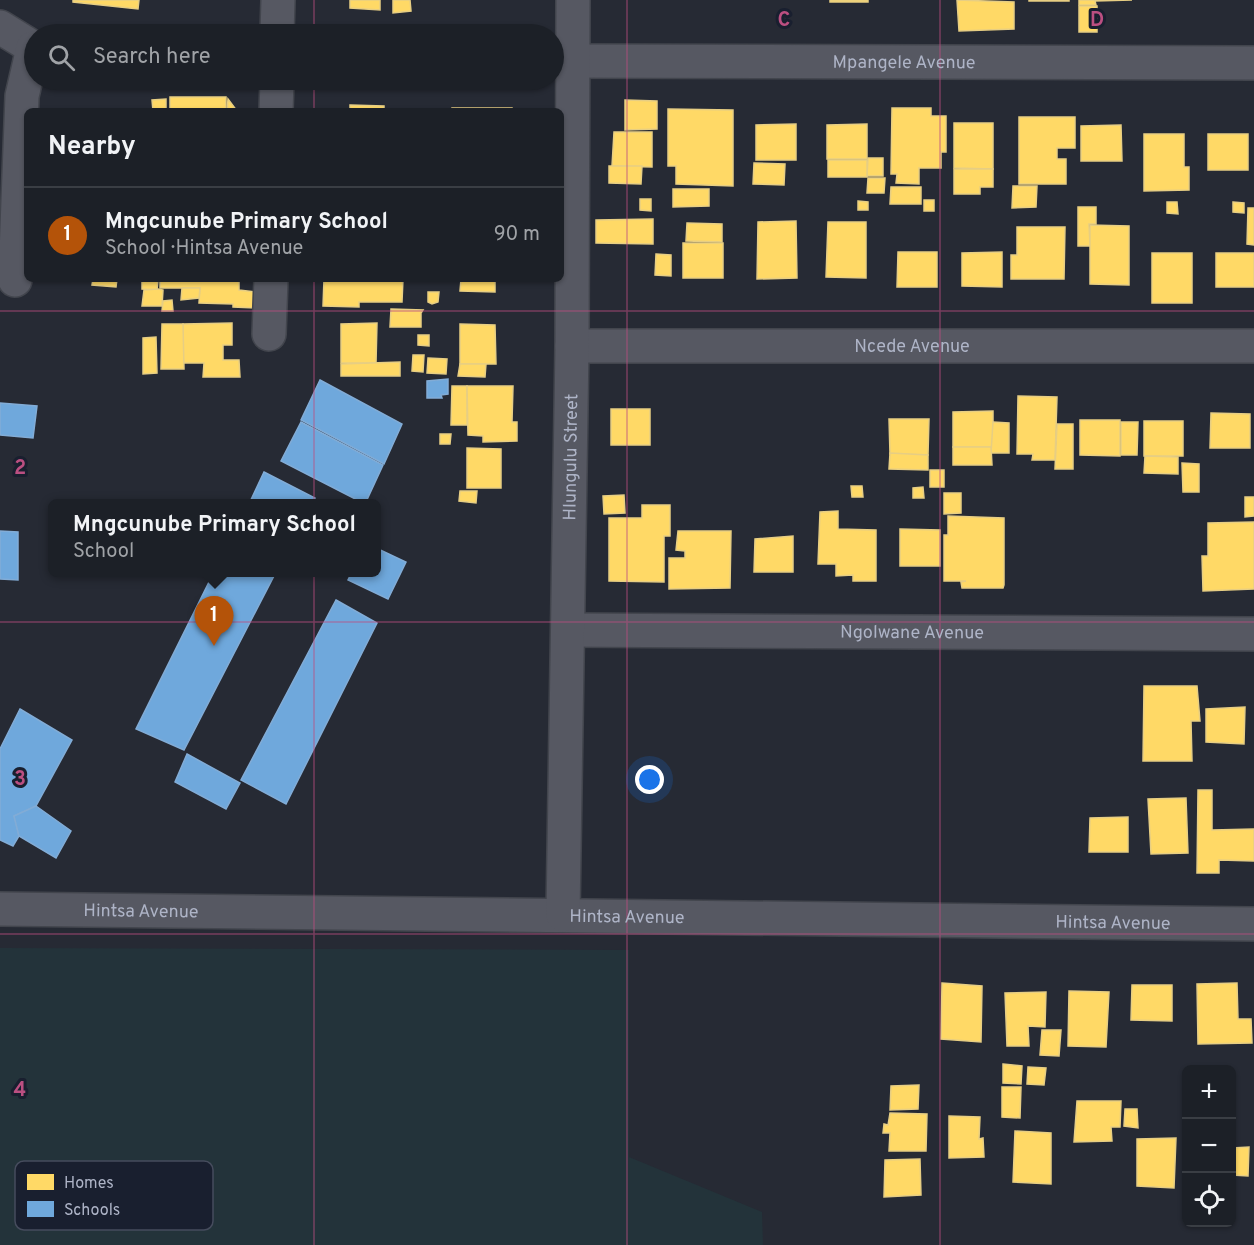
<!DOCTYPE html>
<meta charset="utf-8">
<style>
body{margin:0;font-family:Overpass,sans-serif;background:#292d33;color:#f1f3f6}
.controls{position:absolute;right:18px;bottom:18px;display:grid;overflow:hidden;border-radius:9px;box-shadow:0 2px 4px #0004}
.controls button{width:54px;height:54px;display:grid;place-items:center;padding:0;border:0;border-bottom:2px solid #3a3e44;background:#1c2027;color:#f1f3f6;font:30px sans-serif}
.you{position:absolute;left:650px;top:780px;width:21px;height:21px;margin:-15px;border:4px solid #fff;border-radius:50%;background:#1a73e8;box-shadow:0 0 0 9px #1a73e833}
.badge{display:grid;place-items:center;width:39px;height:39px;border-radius:50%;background:#b45309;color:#fff;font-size:20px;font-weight:700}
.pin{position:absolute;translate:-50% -50px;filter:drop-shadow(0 2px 3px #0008)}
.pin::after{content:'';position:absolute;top:32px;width:21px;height:18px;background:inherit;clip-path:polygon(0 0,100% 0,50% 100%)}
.popup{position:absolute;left:48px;top:499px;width:333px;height:78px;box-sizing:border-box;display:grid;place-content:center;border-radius:9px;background:#1c2027;filter:drop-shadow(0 2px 4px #0005);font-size:20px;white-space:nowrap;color:#a0a3a7}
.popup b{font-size:22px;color:#f1f3f6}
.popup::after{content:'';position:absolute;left:50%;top:100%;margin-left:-12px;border:12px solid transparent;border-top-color:#1c2027}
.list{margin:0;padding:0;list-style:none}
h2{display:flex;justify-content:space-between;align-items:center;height:78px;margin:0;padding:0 24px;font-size:26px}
h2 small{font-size:20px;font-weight:400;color:#a0a3a7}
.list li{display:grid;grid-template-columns:39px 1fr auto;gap:18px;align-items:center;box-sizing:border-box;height:96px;padding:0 24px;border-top:2px solid #3a3e44}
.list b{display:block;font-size:22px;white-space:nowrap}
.list p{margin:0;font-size:20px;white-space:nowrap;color:#a0a3a7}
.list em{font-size:20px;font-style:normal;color:#a0a3a7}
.icon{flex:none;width:33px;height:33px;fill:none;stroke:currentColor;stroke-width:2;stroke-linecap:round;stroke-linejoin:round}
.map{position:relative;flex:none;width:1254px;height:1245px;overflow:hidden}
.search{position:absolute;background:#1c2027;box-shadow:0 2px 4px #0004;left:24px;top:24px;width:540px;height:66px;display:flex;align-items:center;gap:15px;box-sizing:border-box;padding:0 21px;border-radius:33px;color:#a0a3a7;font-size:22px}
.panel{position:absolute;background:#1c2027;box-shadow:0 2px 4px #0004;left:24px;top:108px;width:540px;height:174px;border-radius:9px}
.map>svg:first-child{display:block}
</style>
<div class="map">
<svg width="1254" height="1245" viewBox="0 0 1254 1245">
<rect width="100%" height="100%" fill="#262a34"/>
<path fill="#23333a" d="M0,948l629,2v207l133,55 1,33h-763z"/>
<g fill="#ffd966" stroke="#e7ce83" stroke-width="1.5">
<path d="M73,0h66l-1,9 -65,-7z"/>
<path d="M350,0h30v10l-30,-2z"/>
<path d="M393,0h17l1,11 -18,2z"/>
<rect x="830" y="0" width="38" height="2"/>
<path d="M957,0l57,2v27l-55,2z"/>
<rect x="1029" y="0" width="40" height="1"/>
<path d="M1079,0h53l-37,1 1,4h-17z"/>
<rect x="1079" y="6" width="18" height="26"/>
<rect x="170" y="97" width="56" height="14"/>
<path d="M166,99v12h-13l-1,-11z"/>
<path d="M228,99l9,12h-10z"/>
<path d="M625,100l32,1v28l-32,1z"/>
<path d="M350,105l34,1v5h-34z"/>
<rect x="452" y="108" width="60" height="3"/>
<path d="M892,108h39v8h15v36h-5v16h-22v16l-23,-1 1,-9h-6z"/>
<path d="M668,109l65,1v76l-57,-2v-18h-8z"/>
<path d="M1019,117h56v31h-18v11h9v25h-47z"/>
<path d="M954,123h39v46l-39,-1z"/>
<path d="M796,124v36h-40v-35z"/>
<path d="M867,124v35h-40v-34z"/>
<path d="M1121,125l1,36h-41v-35z"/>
<path d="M614,132h38v35l-40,-1z"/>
<path d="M1144,134h40v33h5v23l-45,1z"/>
<rect x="1208" y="134" width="40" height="36"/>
<path d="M868,158h15v18h-16z"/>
<rect x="828" y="160" width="39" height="17"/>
<path d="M754,163l31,1 -1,21 -31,-1z"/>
<path d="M609,166h33l-1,18 -32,-1z"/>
<path d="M954,169h39v18h-13v7h-26z"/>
<path d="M868,178h17l-1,15h-17z"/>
<path d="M1013,186h24l-1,21 -24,1z"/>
<path d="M891,187h30v17h-31z"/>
<path d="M673,189h36v17l-36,1z"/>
<path d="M640,199h11v12l-11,-1z"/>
<rect x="924" y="200" width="10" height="11"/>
<path d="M858,201l10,1v8h-10z"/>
<path d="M1167,202h10l1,12 -11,-1z"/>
<path d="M1233,202l11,1v10l-11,-1z"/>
<path d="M1078,207h18v17h-7l1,22h-12z"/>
<path d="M1248,208h6v37l-7,-1z"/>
<path d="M653,219v25l-57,-1v-23z"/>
<path d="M796,221l1,57 -40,1 1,-57z"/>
<path d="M828,222h38v56l-40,-1z"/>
<path d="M687,223l35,1v18l-36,-1z"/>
<path d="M1090,225l39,1v59l-39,-1z"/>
<path d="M1017,227h48l-1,52h-53v-24h6z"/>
<rect x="683" y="243" width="40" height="35"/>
<path d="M898,252h39v35h-40z"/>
<path d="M1002,252v35l-40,-1v-33z"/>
<rect x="1152" y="253" width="40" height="50"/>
<rect x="1216" y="253" width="38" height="34"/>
<path d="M656,254l15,1v21l-16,-1z"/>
<path d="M93,279h24l-1,8 -24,-2z"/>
<path d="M160,279h79v11l18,2v16l-24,-1v-3l-34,-1 1,-15h-40z"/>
<path d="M324,279h79l-1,23h-43v5l-36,-1z"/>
<path d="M461,279h34v13l-35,-1z"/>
<path d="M142,280h16l-1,10 -15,-1z"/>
<path d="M182,288h18l-1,10 -18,2z"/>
<path d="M158,289l5,1 -1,16h-20l2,-16z"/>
<path d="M428,292h11l-1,10 -6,2 -4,-2z"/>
<path d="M172,300l1,11h-11l1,-10z"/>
<path d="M391,309l32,1 -2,3v14h-31z"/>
<path d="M232,323v22h-9v15h16l1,17h-37l1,-14h-21v-39z"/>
<path d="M377,323l-1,40h-35v-39z"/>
<path d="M162,324h21l1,45h-23z"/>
<path d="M460,324l35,1 1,39h-36z"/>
<path d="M418,335h11v11l-11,-1z"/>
<path d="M156,337l1,36 -14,1v-36z"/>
<path d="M413,355h11l-1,17 -11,-1z"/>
<path d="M428,358l19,1 -1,15 -19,-1z"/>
<path d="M400,362v14h-59v-12z"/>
<path d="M460,364h26l-1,13 -27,-1z"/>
<path d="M452,386h15v39h-16z"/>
<path d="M467,386h46l-1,36h5v19l-34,1v-6l-15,-1z"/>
<path d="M1018,396l39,1 -2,63h-23l1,-6h-16z"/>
<rect x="611" y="409" width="39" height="36"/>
<path d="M993,411v36h-40v-35z"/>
<path d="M1211,413l39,1v34h-40z"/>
<path d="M889,419h40l-1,36 -38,-1z"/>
<path d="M1080,420h40v36l-40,-1z"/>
<rect x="1144" y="421" width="39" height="35"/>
<path d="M993,422l16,1v30h-18z"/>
<path d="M1121,422h17l-1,33h-16z"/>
<path d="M1057,424h16v45h-18z"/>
<path d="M440,434h11l-1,10h-10z"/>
<path d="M953,447h38l1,18h-39z"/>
<path d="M467,448l34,1v39h-34z"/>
<path d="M890,453l38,2v15l-39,-1z"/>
<path d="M1145,456l33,1v17l-34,-1z"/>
<path d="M1182,463l17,1v28h-16z"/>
<rect x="930" y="470" width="14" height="17"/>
<path d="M851,486h11l1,11h-11z"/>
<path d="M923,487l1,11h-11v-10z"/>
<path d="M460,491h17l-1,12 -17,-2z"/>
<path d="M944,493h17v20l-17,1z"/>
<path d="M624,495l1,18 -21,1 -1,-18z"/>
<path d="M1245,497h9v19l-9,1z"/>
<path d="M642,505h28v31h-6v46l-55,-1v-63h33z"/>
<path d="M838,511v18l38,1v51h-23v-6l-17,1v-12h-18l2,-52z"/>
<path d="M948,516l56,2v67l-1,3h-41l-1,-6 5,-1h-22v-46h4z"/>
<path d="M1254,522v67l-51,2 -1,-35h6v-33z"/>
<path d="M900,529l40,1v36h-40z"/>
<path d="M678,531h53l-1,57 -61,1v-31h16v-7l-9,-1z"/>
<path d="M793,536v36h-39l1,-33z"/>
<path d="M1144,686h53l3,35h-9l1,40h-49z"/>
<path d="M1245,707l-1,37 -38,-2v-33z"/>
<path d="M1198,790h14v40l42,-1v32l-35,-1v13h-22z"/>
<path d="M1186,798l2,55 -37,1 -3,-55z"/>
<path d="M1128,817v35h-39l1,-34z"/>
<path d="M942,983l40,3 -1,56 -40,-3z"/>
<path d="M1237,983l1,36h13l1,24 -54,1 -1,-60z"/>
<path d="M1132,985h40v36l-41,-1z"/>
<path d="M1069,991l40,1 -3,55 -38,-1z"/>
<path d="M1046,992l-1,35 -17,-1 1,20h-22l-2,-53z"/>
<path d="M1042,1030h19l-2,26 -19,-1z"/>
<path d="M1003,1064l19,2 -1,18 -18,-1z"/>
<path d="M1028,1067l18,1 -2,17 -17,-1z"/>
<path d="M919,1085l-1,24 -28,1 1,-24z"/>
<path d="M1002,1087h19l-1,31 -18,-1z"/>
<path d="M1077,1101h44l-1,26h-9l1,14 -38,1z"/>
<path d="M1125,1109h12l1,19 -14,-2z"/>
<path d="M890,1113l37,1 -1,37h-37l1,-18h-7l1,-9 4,1z"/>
<path d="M949,1116l31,1 -1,22 4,-1 1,19 -35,1z"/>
<path d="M1015,1131l36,2v51l-38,-2z"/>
<path d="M1176,1138l-2,50 -37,-2v-47z"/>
<path d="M1249,1147l-1,29 -16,-1v-27z"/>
<path d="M920,1159l1,36 -37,2 1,-37z"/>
</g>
<g fill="#6fa8dc" stroke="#82acd6" stroke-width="1.5">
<path d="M448,379v15l-7,1 1,3h-15v-17z"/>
<path d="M320,380l82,44 -18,40 -83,-44z"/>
<path d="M0,403l37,3 -4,32 -33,-3z"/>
<path d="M301,422l82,43 -18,39 -84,-43z"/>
<path d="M264,472l51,26 -3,6h-63z"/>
<path d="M0,531l18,1v48l-18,-1z"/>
<path d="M376,548l30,14 -18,37 -40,-19 4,-8h24z"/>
<path d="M214,572h62l-92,178 -48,-21z"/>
<path d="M336,600l41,23 -91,181 -45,-24z"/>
<path d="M20,709l52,31 -36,66 -22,10 5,20 -6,10 -13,-6v-91z"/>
<path d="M187,754l53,29 -14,26 -51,-27z"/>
<path d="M36,806l35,25 -15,27 -37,-22 -5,-20z"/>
</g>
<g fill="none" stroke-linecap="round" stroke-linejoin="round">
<g stroke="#42454d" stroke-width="36">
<g id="street">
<path d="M0,27l34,21"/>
<path d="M277,34l1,-34"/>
<path id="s1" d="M554,61l700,2"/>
<path d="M276,111l1,-31"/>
<path d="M15,280l7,-184 11,-48"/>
<path d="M269,334l2,-55"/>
<path id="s2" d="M572,346h682"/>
<path id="s3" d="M568,630l686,4"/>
<path id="s4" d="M0,909l1254,15"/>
<path id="s5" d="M563,915l9,-569 1,-346"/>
</g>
</g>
<use href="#street" stroke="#565862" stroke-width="33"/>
</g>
<path fill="none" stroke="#bb4f81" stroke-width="1.5" stroke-opacity="0.55" d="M314,0v34M627,0v1245M940,0v1245M314,80v31M314,279v966M0,311h1254M0,622h1254M0,934h1254"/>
<g text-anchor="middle" stroke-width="6" stroke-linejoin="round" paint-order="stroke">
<g font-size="18" fill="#aeb4c7" stroke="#191f2f">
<text dy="6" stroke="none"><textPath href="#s1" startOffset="350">Mpangele Avenue</textPath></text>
<text dy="6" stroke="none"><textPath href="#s2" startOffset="340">Ncede Avenue</textPath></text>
<text dy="6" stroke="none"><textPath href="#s5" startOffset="458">Hlungulu Street</textPath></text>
<text dy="6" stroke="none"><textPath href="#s3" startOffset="344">Ngolwane Avenue</textPath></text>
<text dy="6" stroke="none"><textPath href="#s4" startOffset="141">Hintsa Avenue</textPath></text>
<text dy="6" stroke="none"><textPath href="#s4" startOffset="627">Hintsa Avenue</textPath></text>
<text dy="6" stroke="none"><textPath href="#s4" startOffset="1113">Hintsa Avenue</textPath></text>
</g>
</g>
<rect x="15" y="1161" width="198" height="69" rx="9" fill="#191f2f" stroke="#464c5d" stroke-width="1.5"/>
<rect x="27" y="1174" width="27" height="16" fill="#ffd966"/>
<rect x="27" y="1201" width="27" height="16" fill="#6fa8dc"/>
<g font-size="16" fill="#aeb4c7">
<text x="64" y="1188">Homes</text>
<text x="64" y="1215">Schools</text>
</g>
<g font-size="20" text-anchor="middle" font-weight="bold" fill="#bb4f81" stroke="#191f2f" stroke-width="6" stroke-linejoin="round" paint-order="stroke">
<text x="784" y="26">C</text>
<text x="1097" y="26">D</text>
<text x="20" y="474">2</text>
<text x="20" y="785">3</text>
<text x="20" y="1096">4</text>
</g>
</svg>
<div class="controls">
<button>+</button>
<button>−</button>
<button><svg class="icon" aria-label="locate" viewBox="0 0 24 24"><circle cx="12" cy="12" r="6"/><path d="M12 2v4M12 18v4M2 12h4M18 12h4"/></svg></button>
</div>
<div class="you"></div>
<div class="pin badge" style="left:214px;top:646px">1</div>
<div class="popup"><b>Mngcunube Primary School</b>School</div>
<div class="search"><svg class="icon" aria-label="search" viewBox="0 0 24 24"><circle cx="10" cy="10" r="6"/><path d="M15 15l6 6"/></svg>Search here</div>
<section class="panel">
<h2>Nearby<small></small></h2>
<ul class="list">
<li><span class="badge">1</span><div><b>Mngcunube Primary School</b><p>School · Hintsa Avenue</p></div><em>90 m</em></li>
</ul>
</section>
</div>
